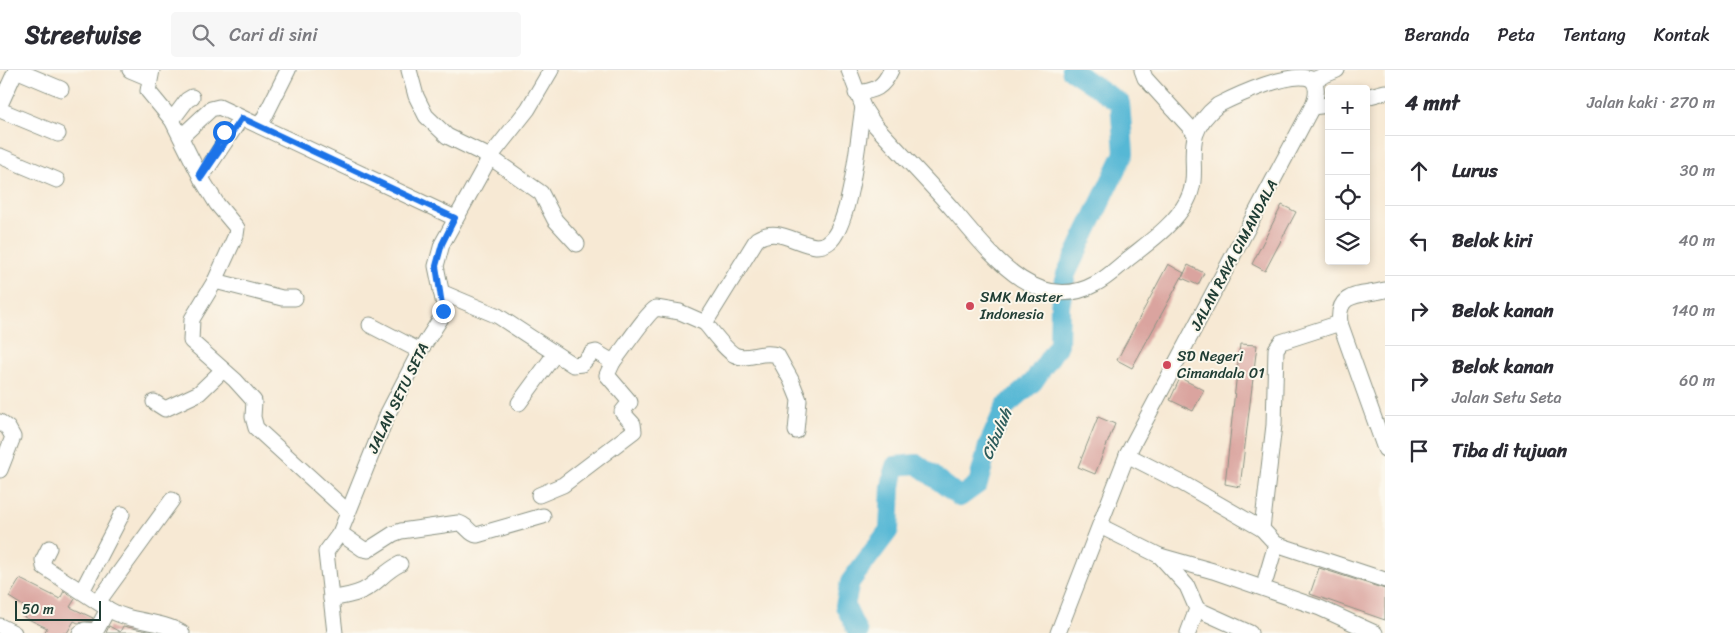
<!DOCTYPE html>
<html lang="id">
<meta charset="utf-8">
<style>
body{margin:0;font-family:Sriracha,sans-serif;background:#f7f7f7;color:#2b2b33}
.controls{position:absolute;right:15px;top:15px;display:grid;overflow:hidden;border-radius:5px;box-shadow:0 2px 8px #0003}
.controls button{width:45px;height:45px;display:grid;place-items:center;padding:0;border:0;border-bottom:1px solid #e1e1e2;background:#fff;color:#2b2b33;font:25px sans-serif}
.scale{position:absolute;left:15px;bottom:12px;width:86px;box-sizing:border-box;padding-left:5px;border:2px solid #1f3d34;border-top:0;font-size:14px;line-height:18px;white-space:nowrap;color:#1f3d34;-webkit-text-stroke:4px #fbf7ec;paint-order:stroke}
.stop{position:absolute;width:15px;height:15px;margin:-11px;border:4px solid #1a73e8;border-radius:50%;background:#fff}
.stop.end{background:#1a73e8;border-color:#fff;box-shadow:0 1px 5px #0008}
.list{margin:0;padding:0;list-style:none}
h2{display:flex;justify-content:space-between;align-items:center;height:65px;margin:0;padding:0 20px;font-size:21px}
h2 small{font-size:16px;font-weight:400;color:#7c7c81}
.list li{display:grid;grid-template-columns:32px 1fr auto;gap:15px;align-items:center;box-sizing:border-box;height:70px;padding:0 20px;border-top:1px solid #e1e1e2}
.list b{display:block;font-size:19px;white-space:nowrap}
.list p{margin:0;font-size:16px;white-space:nowrap;color:#7c7c81}
.list em{font-size:16px;font-style:normal;color:#7c7c81}
.icon{flex:none;width:28px;height:28px;fill:none;stroke:currentColor;stroke-width:2;stroke-linecap:round;stroke-linejoin:round}
.map{position:relative;flex:none;width:1385px;height:563px;overflow:hidden}
header{display:flex;align-items:center;gap:30px;box-sizing:border-box;height:70px;padding:0 25px;background:#fff;border-bottom:1px solid #e1e1e2}
header strong{font-size:24px}
nav{display:flex;gap:28px;margin-inline-start:auto;font-size:18px}
.search{width:350px;height:45px;background:#f7f7f7;display:flex;align-items:center;gap:12px;box-sizing:border-box;padding:0 18px;border-radius:5px;color:#7c7c81;font-size:19px}
main{display:flex}
aside{flex:1;background:#fff}
.map>svg:first-child{display:block}
</style>
<header>
<strong>Streetwise</strong>
<div class="search"><svg class="icon" aria-label="search" viewBox="0 0 24 24"><circle cx="10" cy="10" r="6"/><path d="M15 15l6 6"/></svg>Cari di sini</div>
<nav><a>Beranda</a><a>Peta</a><a>Tentang</a><a>Kontak</a></nav>
</header>
<main>
<div class="map">
<svg width="1385" height="563" viewBox="0 0 1385 563">
<rect width="100%" height="100%" fill="#fbf7ec"/>
<filter id="ink" filterUnits="userSpaceOnUse"><feTurbulence type="fractalNoise" baseFrequency=".02" numOctaves="2"/><feDisplacementMap in="SourceGraphic" scale="10" xChannelSelector="R" yChannelSelector="G"/><feConvolveMatrix kernelMatrix="1 2 1 2 8 2 1 2 1" color-interpolation-filters="sRGB"/></filter>
<filter id="wash" filterUnits="userSpaceOnUse"><feTurbulence type="fractalNoise" baseFrequency=".0096" numOctaves="4" result="noise"/><feDisplacementMap in="SourceGraphic" scale="20" xChannelSelector="R" yChannelSelector="G"/><feGaussianBlur stdDeviation="1.12" result="paint"/><feColorMatrix in="noise" values="0 0 0 0 0 0 0 0 0 0 0 0 0 0 0 0 0 1.4 0 .05"/><feComposite in="paint" operator="in"/></filter>
<g filter="url(#wash)">
<rect width="100%" height="100%" fill="#f7e9d4"/>
<g fill="none" stroke-linecap="round" stroke-linejoin="round">
<path stroke="#57b8d5" stroke-width="20" d="M858,563l-13,-27 5,-24 39,-52 2,-43 4,-21 22,-2 43,33 18,-13 10,-38 17,-39 28,-25 26,-38 1,-38 6,-32 58,-121 -4,-50 -49,-33"/>
</g>
<g id="blocks">
<g fill="#daa49f">
<path d="M1282,135l14,7 -31,59 -13,-7z"/>
<path d="M1168,194l16,9 -52,95 -15,-8z"/>
<path d="M1188,195l16,8 -6,12 -16,-7z"/>
<path d="M1240,274l17,1 -17,142 -15,-3z"/>
<path d="M1180,308l24,12 -11,21 -23,-11z"/>
<path d="M1098,347l17,7 -20,50 -17,-7z"/>
<path d="M1319,498l66,21v31l-75,-26z"/>
<path d="M20,509l40,20 4,-8 11,8 -5,8 23,11 -2,3 -13,2 -4,-2 -7,12h-23l3,-5 -23,-11 4,-8 -19,-12z"/>
<path d="M109,556l11,6 3,-6 33,7h-50z"/>
</g>
</g>
</g>
<g filter="url(#ink)">
<use href="#blocks" fill-opacity="0" stroke="#8b9384" stroke-width="1"/>
<g fill="none" stroke-linecap="round" stroke-linejoin="round">
<g stroke="#8b9384" stroke-width="17">
<g id="minor">
<path d="M16,0l45,19"/>
<path d="M130,0l19,8"/>
<path d="M152,0l-4,21 24,29 29,58 16,26 20,24 -1,7 -21,46 -23,38 -1,22 44,39 19,21 -1,16 3,11 91,83"/>
<path d="M409,0l7,26 10,20 21,20 43,21 51,36 14,27 22,24"/>
<path d="M849,0l14,37 11,17c26,29 54,57 80,87 33,38 81,106 141,73 12,-6 22,-16 33,-25 21,-17 46,-34 59,-58 18,-34 -12,-62 31,-96 20,-10 74,-35 93,-26 9,7 5,19 1,28l-185,348 -69,178"/>
<path d="M1142,0l3,8 50,55"/>
<path d="M1313,10l24,-10"/>
<path d="M856,23c19,-2 27,-5 35,-23"/>
<path d="M1366,27l19,-5"/>
<path d="M0,35l16,-35"/>
<path d="M1312,37l17,-2"/>
<path d="M0,40l58,24"/>
<path d="M172,50l15,-20 5,-3"/>
<path d="M260,56l28,-56"/>
<path d="M181,67l30,-28 8,-2 236,111"/>
<path d="M0,86l57,24"/>
<path d="M201,108l40,-60"/>
<path d="M215,211l67,17h13"/>
<path d="M1385,220c-24,6 -49,1 -45,33l45,126"/>
<path d="M441,222l57,24 75,49 9,-1 10,-11 4,-1 17,10c10,-12 33,-48 43,-54l24,4 25,11 52,-84c21,-13 38,5 59,7 8,0 15,-4 19,-11 17,-26 23,-96 28,-128"/>
<path d="M705,253c7,8 21,28 30,32 11,6 28,-5 42,0l14,25 8,20 -3,31"/>
<path d="M370,255l50,26"/>
<path d="M154,332l11,7 34,-16 24,-23"/>
<path d="M519,333l36,-49"/>
<path d="M0,352l8,6 5,9 -13,33"/>
<path d="M1127,385l55,28 80,46 14,15 109,36"/>
<path d="M539,425l24,-10 71,-54 -1,-7 -11,-12 8,-10 -23,-27 6,-13"/>
<path d="M1100,456l60,30 53,15 107,37 55,25"/>
<path d="M1262,459l12,-104 2,-76 5,-7 59,-19"/>
<path d="M340,463l23,16 5,1 25,-16 8,-3 57,-8c9,1 11,11 19,12l66,-19"/>
<path d="M49,478l-6,12 1,7 64,42c22,14 51,10 74,24"/>
<path d="M1160,486l27,30 10,23 -9,24"/>
<path d="M1266,508l10,-34"/>
<path d="M82,521l40,-77"/>
<path d="M331,529c13,-3 27,-4 38,-12 12,-8 17,-16 31,-23"/>
<path d="M98,532l74,-102"/>
<path d="M1197,539l53,24"/>
<path d="M0,556l14,7"/>
<path d="M80,563l5,-3 11,1 12,-22"/>
<path d="M335,563l-9,-81 14,-19 48,-120 32,-62 21,-33 3,-13 -8,-39 6,-22 48,-87 38,-48 23,-39"/>
</g>
</g>
<use href="#minor" stroke="#fff" stroke-width="15"/>
</g>
</g>
<g fill="none" stroke-linecap="round" stroke-linejoin="round" filter="url(#ink)">
<path stroke="#1a73e8" stroke-width="6" d="M224,62l-25,42 2,4 41,-60 213,100 -13,26 -6,22 7,45"/>
</g>
<g fill="#d1495b" stroke="#fbf7ec" stroke-width="2">
<circle cx="970" cy="236" r="5"/>
<circle cx="1167" cy="295" r="5"/>
</g>
<g text-anchor="middle" stroke-width="4" stroke-linejoin="round" paint-order="stroke">
<g font-size="15" fill="#1f3d34" stroke="#fbf7ec">
<text transform="translate(1234 185) rotate(-62)" y="5">JALAN RAYA CIMANDALA</text>
<text transform="translate(398 328) rotate(-64)" y="5">JALAN SETU SETA</text>
</g>
<g font-size="15" fill="#1f3d34" stroke="#fbf7ec" text-anchor="start">
<text x="980" y="232">SMK Master<tspan x="980" dy="17">Indonesia</tspan></text>
<text x="1177" y="291">SD Negeri<tspan x="1177" dy="17">Cimandala 01</tspan></text>
</g>
<g font-size="16" font-style="italic" fill="#2d5c5c" stroke="#fbf7ec">
<text transform="translate(996 364) rotate(-67)" y="6">Cibuluh</text>
</g>
</g>
</svg>
<div class="controls">
<button>+</button>
<button>−</button>
<button><svg class="icon" aria-label="locate" viewBox="0 0 24 24"><circle cx="12" cy="12" r="6"/><path d="M12 2v4M12 18v4M2 12h4M18 12h4"/></svg></button>
<button><svg class="icon" aria-label="layers" viewBox="0 0 24 24"><path d="M12 4l9 5-9 5-9-5zM3 14l9 5 9-5"/></svg></button>
</div>
<div class="scale">50 m</div>
<div class="stop" style="left:224px;top:62px"></div>
<div class="stop end" style="left:443px;top:241px"></div>
</div>
<aside>
<h2>4 mnt<small>Jalan kaki · 270 m</small></h2>
<ul class="list">
<li><svg class="icon" aria-label="ahead" viewBox="0 0 24 24"><path d="M12 20V5M6 11l6-6 6 6"/></svg><div><b>Lurus</b></div><em>30 m</em></li>
<li><svg class="icon" aria-label="left" viewBox="0 0 24 24"><path d="M17 20v-9H6M10 6l-5 5 5 5"/></svg><div><b>Belok kiri</b></div><em>40 m</em></li>
<li><svg class="icon" aria-label="right" viewBox="0 0 24 24"><path d="M7 20v-9h11M14 6l5 5-5 5"/></svg><div><b>Belok kanan</b></div><em>140 m</em></li>
<li><svg class="icon" aria-label="right" viewBox="0 0 24 24"><path d="M7 20v-9h11M14 6l5 5-5 5"/></svg><div><b>Belok kanan</b><p>Jalan Setu Seta</p></div><em>60 m</em></li>
<li><svg class="icon" aria-label="arrive" viewBox="0 0 24 24"><path d="M6 21V4h12l-3 4 3 4H6"/></svg><div><b>Tiba di tujuan</b></div></li>
</ul>
</aside>
</main>
